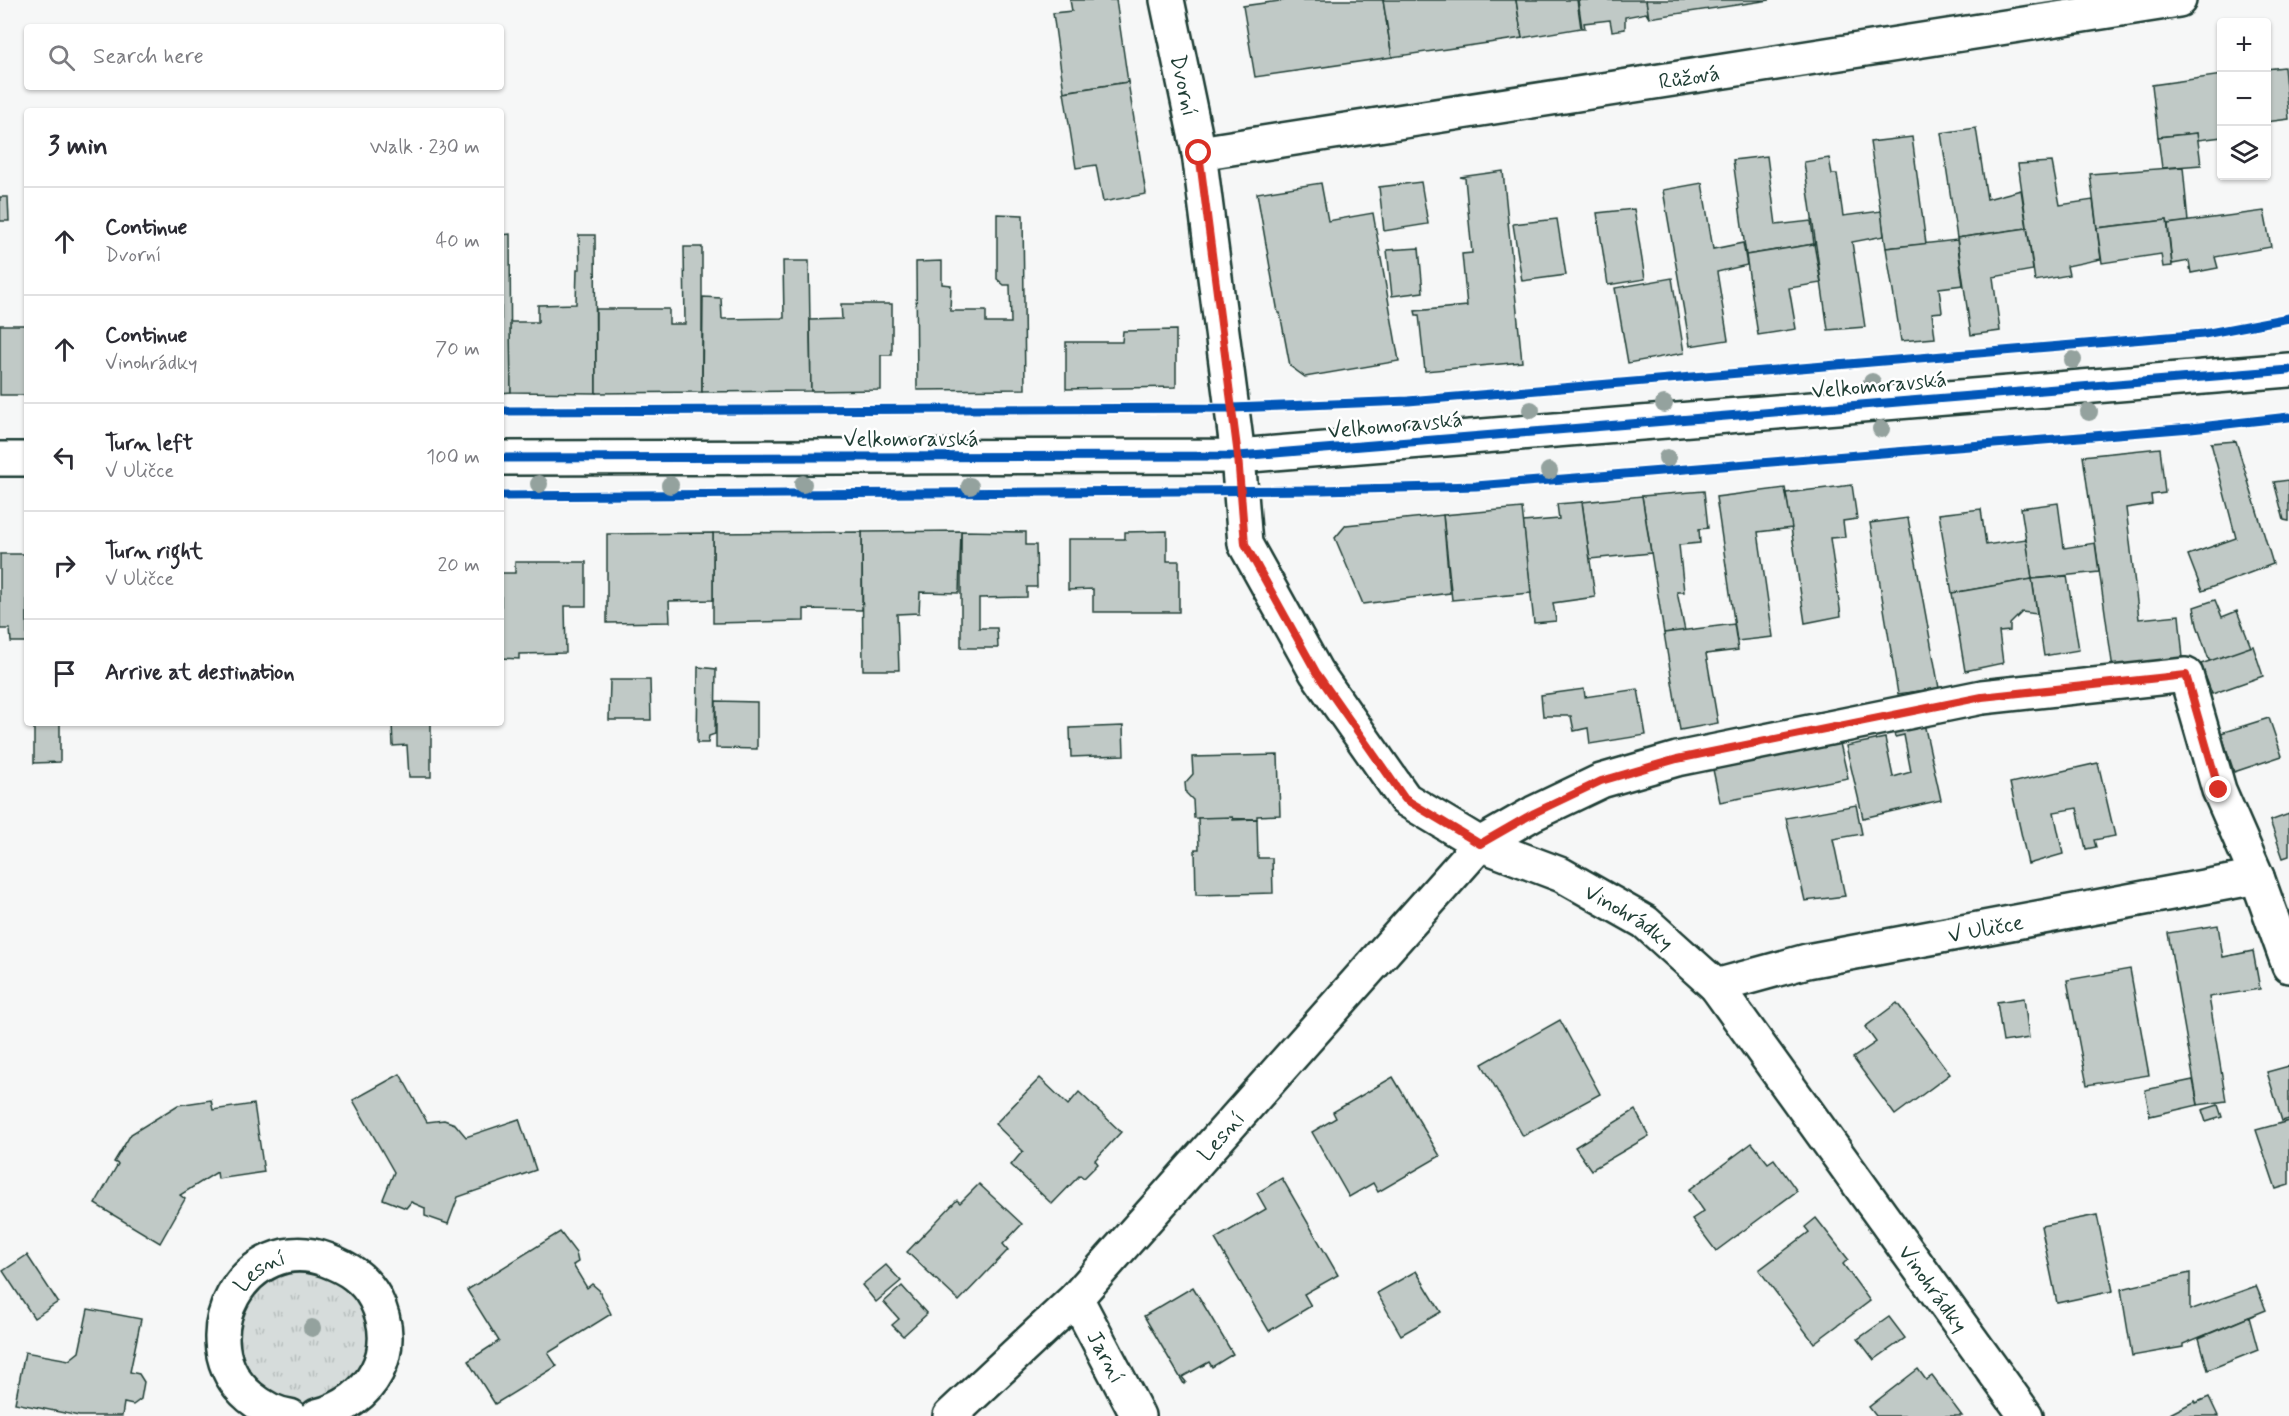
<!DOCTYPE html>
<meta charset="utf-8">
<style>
body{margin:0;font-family:Mynerve,sans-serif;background:#f2f2f3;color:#2b2b33}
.controls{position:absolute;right:18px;top:18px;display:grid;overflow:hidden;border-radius:6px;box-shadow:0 2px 4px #0004}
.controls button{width:54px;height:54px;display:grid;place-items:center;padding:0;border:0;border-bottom:2px solid #e1e1e2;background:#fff;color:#2b2b33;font:30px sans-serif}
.stop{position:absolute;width:18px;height:18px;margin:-14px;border:4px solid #d93025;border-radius:50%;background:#fff}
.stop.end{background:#d93025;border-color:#fff;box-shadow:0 2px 6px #0008}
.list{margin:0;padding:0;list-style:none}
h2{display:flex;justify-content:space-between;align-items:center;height:78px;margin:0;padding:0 24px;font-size:26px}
h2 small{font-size:20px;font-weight:400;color:#7c7c81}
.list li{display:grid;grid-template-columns:39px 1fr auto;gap:18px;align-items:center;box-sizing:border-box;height:108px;padding:0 24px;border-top:2px solid #e1e1e2}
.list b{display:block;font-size:22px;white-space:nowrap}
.list p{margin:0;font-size:20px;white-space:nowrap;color:#7c7c81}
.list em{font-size:20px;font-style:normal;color:#7c7c81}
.icon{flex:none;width:33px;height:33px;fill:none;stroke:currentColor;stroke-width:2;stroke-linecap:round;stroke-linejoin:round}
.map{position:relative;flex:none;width:2289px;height:1416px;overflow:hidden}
.search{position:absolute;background:#fff;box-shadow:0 2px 4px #0004;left:24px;top:24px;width:480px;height:66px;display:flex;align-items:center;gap:15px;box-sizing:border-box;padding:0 21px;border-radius:6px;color:#7c7c81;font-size:22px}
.panel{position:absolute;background:#fff;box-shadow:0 2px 4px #0004;left:24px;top:108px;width:480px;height:618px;border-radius:6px}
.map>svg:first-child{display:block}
</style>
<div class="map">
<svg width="2289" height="1416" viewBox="0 0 2289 1416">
<defs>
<pattern id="grass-tufts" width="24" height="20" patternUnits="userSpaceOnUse" patternTransform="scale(1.5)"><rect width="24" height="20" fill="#d6dcdb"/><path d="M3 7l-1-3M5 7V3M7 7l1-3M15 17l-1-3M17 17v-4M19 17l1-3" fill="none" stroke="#b7bebd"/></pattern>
</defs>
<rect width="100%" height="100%" fill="#f6f7f7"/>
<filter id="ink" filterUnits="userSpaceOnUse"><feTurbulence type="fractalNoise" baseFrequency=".0167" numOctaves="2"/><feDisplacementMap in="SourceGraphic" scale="12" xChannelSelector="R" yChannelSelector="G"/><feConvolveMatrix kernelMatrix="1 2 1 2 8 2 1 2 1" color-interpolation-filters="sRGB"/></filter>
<g filter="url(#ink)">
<path fill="url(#grass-tufts)" stroke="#7a8c88" stroke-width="1.5" d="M291,1269l41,7 20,14 18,29v32l-15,30 -46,24h-16l-48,-27c-3,-14 -12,-42 -10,-56 4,-27 34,-44 56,-53z"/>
<g fill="#c0c9c6" stroke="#1f3d34" stroke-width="1.5">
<path d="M1070,0h46l12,82 -64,10 -11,-79 19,-2z"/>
<path d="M1287,0h96l9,57 -137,20 -12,-71z"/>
<path d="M1383,0h133l6,38 -130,19z"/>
<path d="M1516,0h61l4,28 -59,10z"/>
<path d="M1578,0h68l3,18 -3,-5 -21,4v12l-13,2 -2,-11 -26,3 1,5h-3z"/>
<path d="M1646,0h124l-121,18z"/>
<path d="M2284,67l5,52 -23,3v-53z"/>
<path d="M2222,75v62l-24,3 -1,-7 -39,4 -6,-52z"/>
<path d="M1128,82l18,112 -43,8 -7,-37 -20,3 -12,-76z"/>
<path d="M1976,128l11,71 34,-9 6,38 -70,10 -16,-105z"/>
<path d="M2197,133l4,32 -39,3 -4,-31z"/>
<path d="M1912,137l14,107 -40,4 -16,-106z"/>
<path d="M1767,156l9,69 35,-4 3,23 -68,11 -13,-95z"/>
<path d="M1829,158l3,16h5l6,42 38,-5 3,25 -32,6 13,85 -37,3 -24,-168z"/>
<path d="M2052,162l8,43 33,-5 8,59 -34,7 2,9 -34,6 -17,-117z"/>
<path d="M2183,167l5,55 -20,2 -1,-4 -70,8 -7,-54z"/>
<path d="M1503,171l19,191 -97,9 -6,-56h-3l-1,-4 52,-5 -5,-52 10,-1 -7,-75 -5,-1z"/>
<path d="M1421,182l7,42 -44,7 -5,-44z"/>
<path d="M1321,183l7,38 45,-8 26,148 -94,16 -15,-11 -10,-53h-2l-21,-120z"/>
<path d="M1702,183l11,66 30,-6 4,22 -30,7 11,68 -38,6 -27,-156z"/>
<path d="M0,197h8l1,24h-9z"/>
<path d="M1634,209l11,70 -37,6 -11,-72z"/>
<path d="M2264,211l7,36 -56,10 3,11 -27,5 -2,-12 -17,3 -4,-40z"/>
<path d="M997,214l26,1 2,174 -108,1 -1,-128 26,-1v23l9,1 -1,26h36v12h25l-1,-38h-6l-7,-6z"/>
<path d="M1557,219l9,56 -44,6 -9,-57z"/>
<path d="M2167,220l5,46 -9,1 -2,-13 -59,9 -5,-35z"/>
<path d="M2027,228l6,42 -40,7 7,54 -29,4 -14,-97z"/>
<path d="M510,234l1,158 -10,1v-158z"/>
<path d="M579,235h16l1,158 -85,-1 -1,-70h28v-17l38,-1 1,-35h3z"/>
<path d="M1957,240l6,45 -24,3 3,24 -10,1 3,25 -34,3 -15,-93z"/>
<path d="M1814,244l7,39 -32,5 7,41 -38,6 -12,-80z"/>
<path d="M684,247h18v145l-106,1v-84h73v15h16z"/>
<path d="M1419,248l4,44 -31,4 -5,-46z"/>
<path d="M783,261h26l2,130 -109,1 1,-95 18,1 1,21 62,-1z"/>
<path d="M1672,278l12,75 -56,10 -13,-75z"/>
<path d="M841,304h51v51h-11v35l-70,1 -1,-71 32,-1z"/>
<rect x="0" y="325" width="27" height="70"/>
<path d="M1176,330v57l-110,2v-47h56l1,-11z"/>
<path d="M2236,441l37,123 -71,27 -14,-36 48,-17 -25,-95z"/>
<path d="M2160,448l5,45 -14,2 1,9 -26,4 13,111 40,-4 4,43 -70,11 -30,-213z"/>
<path d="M2289,480v41l-5,-1 -10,-38z"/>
<path d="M1852,485l5,34 -14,2 2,16 -15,1 11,78 -36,7 -19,-130z"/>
<path d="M1785,488l7,40 -34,4 15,105 -36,4 -21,-144z"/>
<path d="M1704,491l4,37 -9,1 1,14 -21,2 5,47h-7l8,39 -21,2 -22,-137z"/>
<path d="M1642,496l9,57 -61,6 -8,-57z"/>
<path d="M1582,502l13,95 -42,6 3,18 -22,2 -11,-101 36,-3 -2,-15z"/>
<path d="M2058,503l6,45 31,-5 4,29 -67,7 -11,-71z"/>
<path d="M1522,508l9,85 -79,7 -9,-85z"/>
<path d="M1981,509l5,36 40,-6 6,40 -80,14 -13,-79z"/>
<path d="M1443,515l7,78 -87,11 -28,-66 11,-13z"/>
<path d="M1908,518l31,170 -41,6 -28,-171z"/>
<path d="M961,531l65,1v13h10l1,42h-10v10l-48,1v30h18l1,20h-37z"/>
<path d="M961,531l-2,62 -39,-1 -1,21 -22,1 2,56h-36l-1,-138z"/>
<path d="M1167,531v30h12v51h-86v-23l-25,1v-51h57v-7z"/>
<path d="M862,532v78l-58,-1v12l-91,2v-90z"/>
<path d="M713,533v67l-44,1 1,21 -63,1v-89z"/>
<path d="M0,554h27v88h-16l-1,-13h-10z"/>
<path d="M515,562h71v44h-21l1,47 -47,1v5l-18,-1v-85h14z"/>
<path d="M2067,576l12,74 -35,6 -12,-77z"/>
<path d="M2032,579l5,35 -15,-2 -12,12v7l-11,1 4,31 -38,8 -13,-78z"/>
<path d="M2215,600l7,17 15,-6 14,36 -41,16 -13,-38 -3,-18z"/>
<path d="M1734,624l4,26 -32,4 12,69 -38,7 -16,-97z"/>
<path d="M2253,646l10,30 -51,18 -11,-30z"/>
<path d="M698,667l18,2 -1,65 -6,2 -1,7h-11z"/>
<path d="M610,680h40l1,40h-42z"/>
<path d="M1584,689l1,8 53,-8 8,46 -56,9 -2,-16 -14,3 -3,-15h-28l-2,-21z"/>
<path d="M716,701l41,1v47l-41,-1z"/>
<path d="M2269,718l13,38 -48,16 -13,-39z"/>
<path d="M1923,719l18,81 -78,18 -17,-72 39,-8 8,39 18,-5 -7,-37 -9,2 -3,-12z"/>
<path d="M34,723h26v39l-26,1z"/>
<path d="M392,723h39v54h-22l-2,-32 -14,1z"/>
<path d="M1123,726l1,29 -53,2 -1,-29z"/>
<path d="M1839,739l9,39 -128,24 -8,-37z"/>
<path d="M1278,755l2,60 -23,1v3l-63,-1 -1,-18 -7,-7 -1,-10 8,-9 -1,-17z"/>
<path d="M2098,763l17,73 -21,4 2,7 -10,2 -9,-41 -23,4 9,42 -35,10 -18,-81z"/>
<path d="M1856,805l6,29 -29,5 12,57 -40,5 -19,-83z"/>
<path d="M2289,814v42l-6,2 -13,-37z"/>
<path d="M1233,817v3l24,-1 1,39h14l1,35 -77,2 -1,-46h4l-1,-31z"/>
<path d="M2218,925l5,32 30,-6 7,38 -51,8 17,104 -28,4 -30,-172z"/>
<path d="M2130,969l19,106 -62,10 -20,-105z"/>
<path d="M2024,998l5,40 -26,4 -6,-40z"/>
<path d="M1897,1003l53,71 -55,41 -42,-57 23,-16 -11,-15z"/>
<path d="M1560,1020l40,74 -77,42 -41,-72z"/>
<path d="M2289,1066v53l-7,2 -15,-49z"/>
<path d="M400,1074l27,48 17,-2 11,4 11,13 53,-18 17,51 -78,27 -10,27 -23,-8v-8l-14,-6 -5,6 -23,-9 11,-27 -41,-72z"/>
<path d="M1393,1077l47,79 -62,36 -5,-9 -24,14 -37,-65 24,-14 -3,-6z"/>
<path d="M1040,1078l28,27 11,-13 42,40 -26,28 3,4 -14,14 -4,-3 -28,29 -41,-39 12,-14 -28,-27z"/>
<path d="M2193,1080l5,25 -48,11 -5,-26z"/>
<path d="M211,1100l2,10 41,-6 10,68 -46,7 -1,-7 -37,23 5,4 -25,44 -65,-39 23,-40 -4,-2 17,-28 47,-29z"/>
<path d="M2218,1105l4,12 -16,5 -4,-12z"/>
<path d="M1635,1110l14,26 -58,34 -16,-23z"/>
<path d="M2289,1121v64l-13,4 -20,-59z"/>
<path d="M1752,1143l16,20 6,-4 23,32 -81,60 -24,-32 12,-8 -15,-21z"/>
<path d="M1282,1178l56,97 -34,19 7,12 -42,25 -54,-92 51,-30 -9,-16z"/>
<path d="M979,1184l43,40 -19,20 5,6 -49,51 -52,-49 50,-52 3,3z"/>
<path d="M2097,1215l16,76 -56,12 -16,-77z"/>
<path d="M1816,1218l32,41 -5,5 27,37 -56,42 -55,-73 50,-38 -4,-5z"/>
<path d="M560,1232l16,21 2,9 -5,3 14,23 5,-4 7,6 12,24 -63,39 9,13 -62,38 -27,-43 31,-20 -32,-51z"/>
<path d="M27,1255l31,47 -24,16 -31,-47z"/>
<path d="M886,1265l15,16 -25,21 -14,-17z"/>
<path d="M1416,1271l25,41 -40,23 -24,-42z"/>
<path d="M2190,1273v37l66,-24 10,24 -83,34v3l-51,9 -11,-67z"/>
<path d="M902,1286l25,28 -24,22 -11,-11 7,-6 -15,-17z"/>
<path d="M1193,1287l40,67 -21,13 -3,-5 -27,15 4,5 -2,2 -40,-68z"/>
<path d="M88,1309l53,10 -11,53 9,2 5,8 -3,17 -8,6 -9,-2 -2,13h-43l-64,-13 10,-51 44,8 10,-8z"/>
<path d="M1889,1317l16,21 -31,22 -16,-21z"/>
<path d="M2249,1317l9,33 -50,20 -9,-32z"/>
<path d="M1918,1369l8,11 6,-4 30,40h-86l-7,-9z"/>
<path d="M2209,1397l9,19h-52l29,-15v2z"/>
</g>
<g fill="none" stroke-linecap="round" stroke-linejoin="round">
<g stroke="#1f3d34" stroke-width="38">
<g id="street">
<path id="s1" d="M1167,0l32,153 39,303 7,88 71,128 89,127 75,45 82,31 83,47 71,64 310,430"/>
<path id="s2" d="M1199,153l980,-153"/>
<path id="s3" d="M1716,986l91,-25 450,-84"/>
<path id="s4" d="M1076,1298l62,118"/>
<path id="s5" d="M290,1416c-16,-2 -28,-9 -40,-19 -66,-56 -5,-168 77,-137 21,8 37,18 48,38 27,53 -3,104 -58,118"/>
<path id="s6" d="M950,1416l126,-118 404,-454 54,-31 67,-32 76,-22 305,-62 204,-22 33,115 38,87 32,89"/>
</g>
</g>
<g stroke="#1f3d34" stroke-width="38">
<g id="secondary">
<path d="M501,458l737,-2 1051,-86"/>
<path d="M0,459h27"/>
</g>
</g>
<use href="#street" stroke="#fff" stroke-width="33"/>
<use href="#secondary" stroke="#fff" stroke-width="33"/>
<g stroke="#fff" stroke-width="13">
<g id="cycleway">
<path d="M501,411l731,-3 176,-7 796,-67 85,-16"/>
<path d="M501,458l737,-2 1051,-86"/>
<path d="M501,496l821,-6 154,-4 715,-58 98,-11"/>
</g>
</g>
<use href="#cycleway" stroke="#0057b8" stroke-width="9"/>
</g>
<g fill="#94a29e">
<circle cx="2073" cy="360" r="9"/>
<circle cx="1872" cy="382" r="9"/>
<circle cx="1664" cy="404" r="9"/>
<circle cx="1531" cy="410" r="9"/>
<circle cx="2089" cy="412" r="9"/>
<circle cx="1881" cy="429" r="9"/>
<circle cx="1667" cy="458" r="9"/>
<circle cx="1549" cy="471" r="9"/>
<circle cx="539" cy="484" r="9"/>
<circle cx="803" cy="484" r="9"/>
<circle cx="670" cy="485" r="9"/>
<circle cx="970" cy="486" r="9"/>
<circle cx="312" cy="1328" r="9"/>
</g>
</g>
<g fill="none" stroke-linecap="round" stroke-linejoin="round" filter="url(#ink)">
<path stroke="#d93025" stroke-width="8" d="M1199,153l39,303 7,88 71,128 89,127 75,45 54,-31 67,-32 76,-22 305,-62 204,-22 33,115"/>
</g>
<g text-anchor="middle" stroke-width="5" stroke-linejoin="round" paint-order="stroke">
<g font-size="22" fill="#1f3d34" stroke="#fff">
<text dy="8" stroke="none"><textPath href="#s2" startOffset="496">Růžová</textPath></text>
<text dy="8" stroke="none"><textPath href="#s1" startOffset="87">Dvorní</textPath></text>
<text transform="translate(1879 384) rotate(-5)" y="8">Velkomoravská</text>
<text transform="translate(1395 424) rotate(-5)" y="8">Velkomoravská</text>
<text x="911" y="446">Velkomoravská</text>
<text dy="8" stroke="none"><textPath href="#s1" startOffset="1106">Vinohrádky</textPath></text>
<text dy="8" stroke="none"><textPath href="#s3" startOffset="276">V Uličce</textPath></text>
<text dy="8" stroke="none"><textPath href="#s6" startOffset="390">Lesní</textPath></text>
<text dy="8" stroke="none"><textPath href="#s5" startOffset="194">Lesní</textPath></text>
<text dy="8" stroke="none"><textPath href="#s1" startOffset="1590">Vinohrádky</textPath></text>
<text dy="8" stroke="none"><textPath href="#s4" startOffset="66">Jarní</textPath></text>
</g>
</g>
</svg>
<div class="controls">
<button>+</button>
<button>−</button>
<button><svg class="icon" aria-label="layers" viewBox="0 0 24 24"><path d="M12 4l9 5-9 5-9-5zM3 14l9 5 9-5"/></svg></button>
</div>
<div class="stop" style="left:1199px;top:153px"></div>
<div class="stop end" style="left:2219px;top:790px"></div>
<div class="search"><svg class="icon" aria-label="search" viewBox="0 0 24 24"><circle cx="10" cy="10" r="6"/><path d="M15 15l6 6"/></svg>Search here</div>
<section class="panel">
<h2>3 min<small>Walk · 230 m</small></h2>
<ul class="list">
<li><svg class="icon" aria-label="ahead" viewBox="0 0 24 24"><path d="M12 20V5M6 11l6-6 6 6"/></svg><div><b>Continue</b><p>Dvorní</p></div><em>40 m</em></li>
<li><svg class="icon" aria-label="ahead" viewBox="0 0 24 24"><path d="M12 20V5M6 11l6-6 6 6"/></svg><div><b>Continue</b><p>Vinohrádky</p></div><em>70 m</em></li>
<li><svg class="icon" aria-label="left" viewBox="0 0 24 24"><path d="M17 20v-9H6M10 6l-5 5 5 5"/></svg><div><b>Turn left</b><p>V Uličce</p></div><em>100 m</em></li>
<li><svg class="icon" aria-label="right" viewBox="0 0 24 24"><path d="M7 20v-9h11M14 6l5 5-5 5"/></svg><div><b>Turn right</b><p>V Uličce</p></div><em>20 m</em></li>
<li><svg class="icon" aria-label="arrive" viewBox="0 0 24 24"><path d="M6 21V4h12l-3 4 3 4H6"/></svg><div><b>Arrive at destination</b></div></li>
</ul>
</section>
</div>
